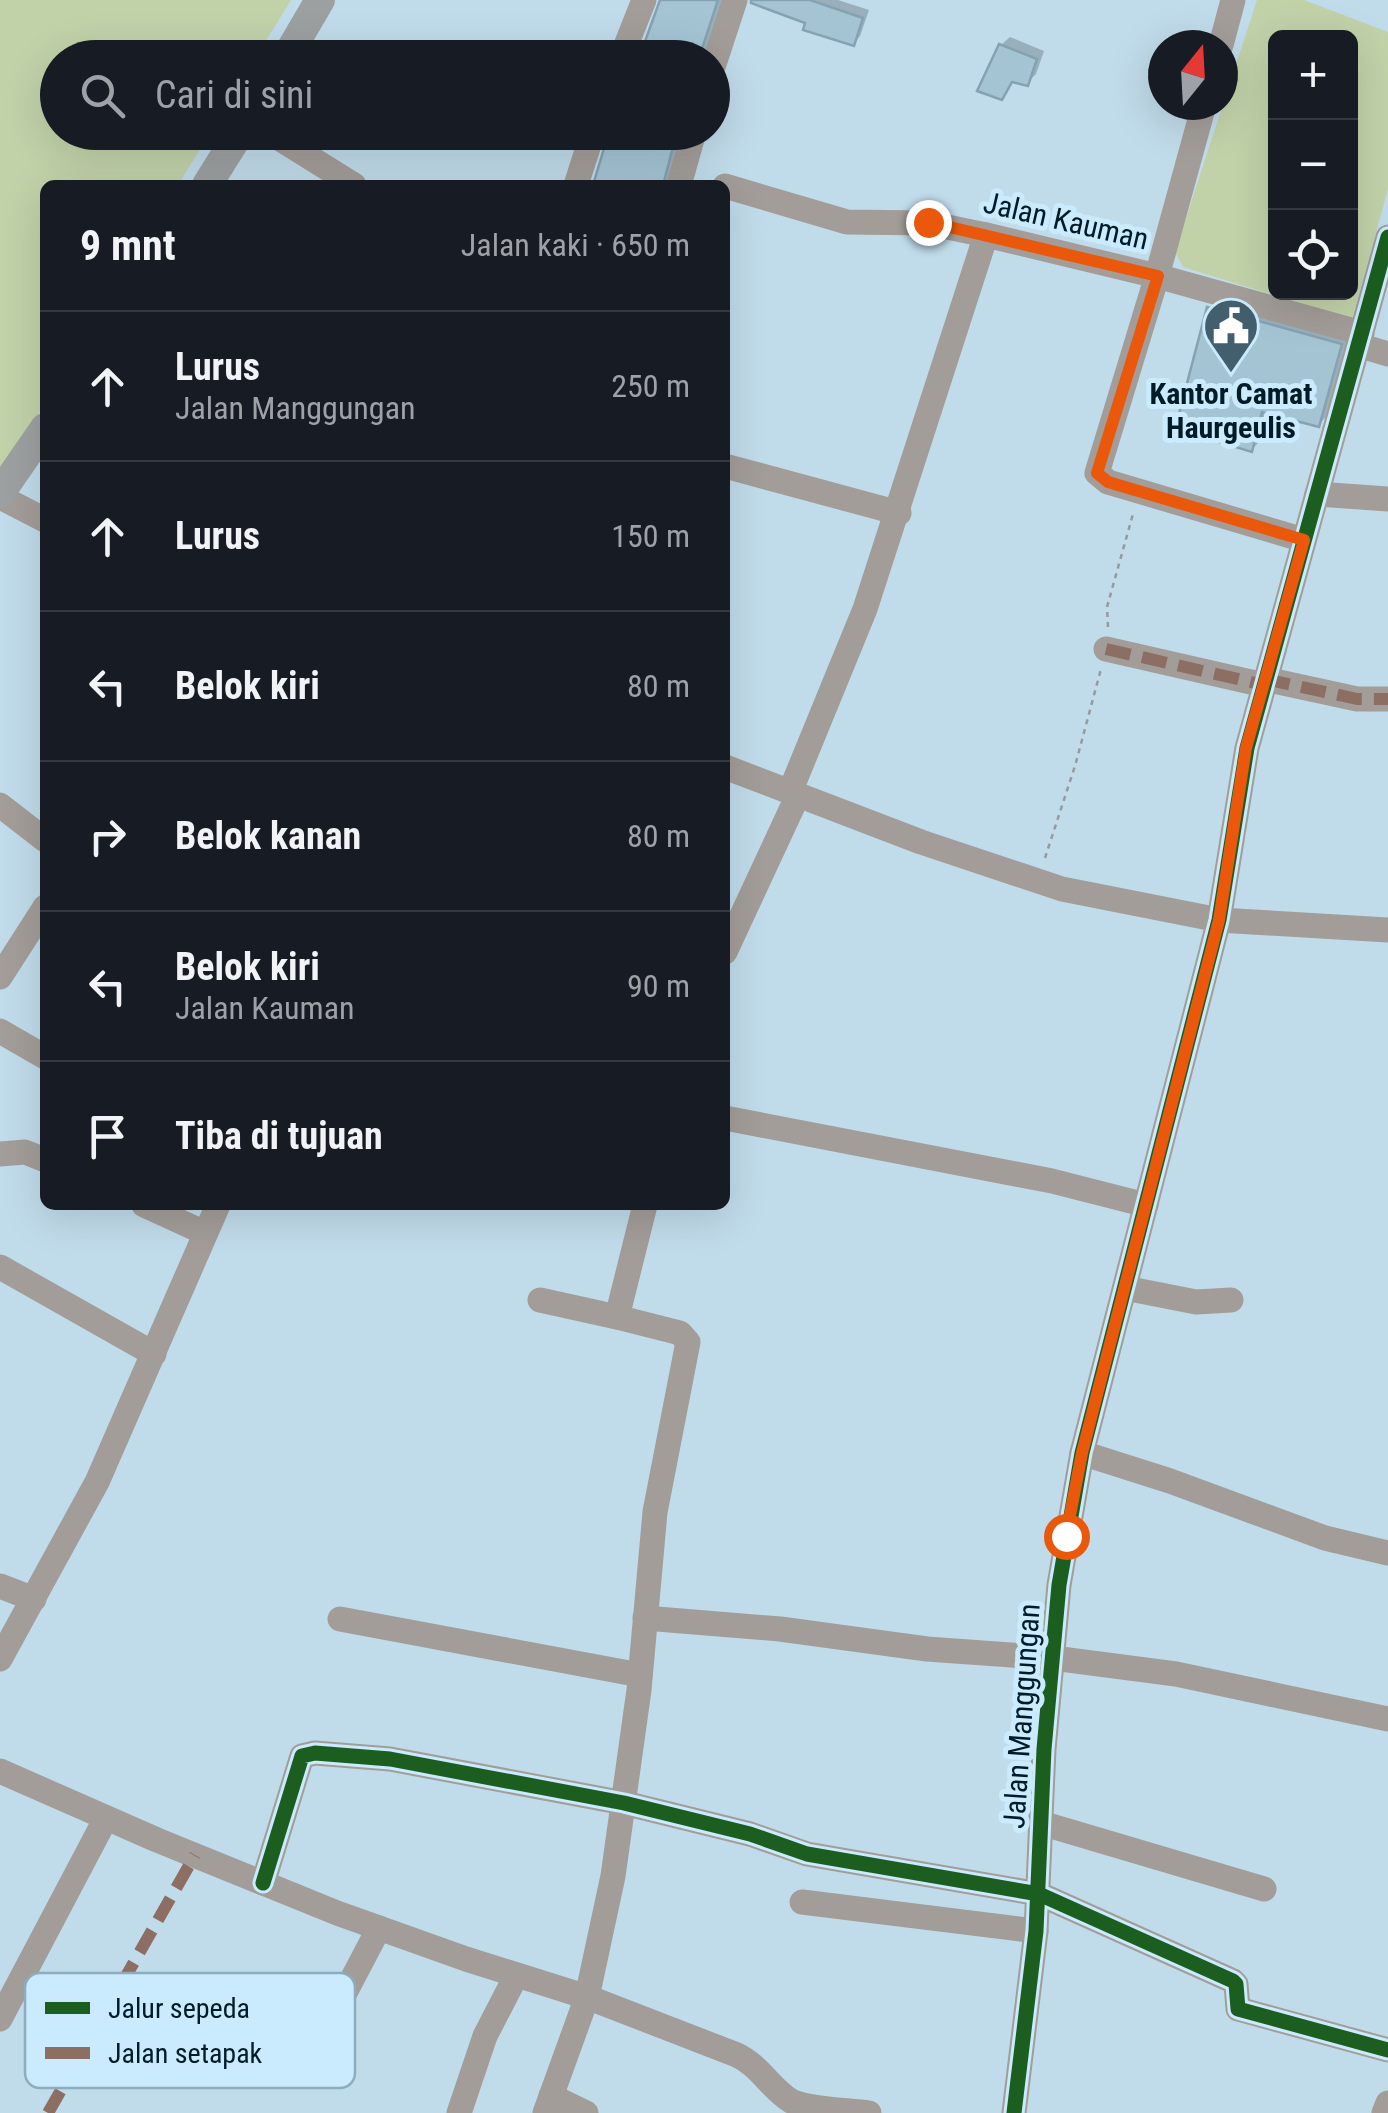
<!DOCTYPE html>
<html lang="id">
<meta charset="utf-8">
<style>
body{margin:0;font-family:"Roboto Condensed",sans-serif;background:#242831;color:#f1f3f6}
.controls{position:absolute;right:30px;top:30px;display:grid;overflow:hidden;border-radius:15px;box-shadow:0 10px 40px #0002}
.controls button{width:90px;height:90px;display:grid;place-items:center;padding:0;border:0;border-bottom:2px solid #363941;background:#171b24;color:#f1f3f6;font:50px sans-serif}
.compass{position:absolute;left:1148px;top:30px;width:90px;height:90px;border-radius:50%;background:#171b24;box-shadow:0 10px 40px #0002;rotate:18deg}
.stop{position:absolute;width:30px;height:30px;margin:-22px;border:8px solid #ea580c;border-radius:50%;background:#fff}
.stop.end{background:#ea580c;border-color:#fff;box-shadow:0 2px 10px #0008}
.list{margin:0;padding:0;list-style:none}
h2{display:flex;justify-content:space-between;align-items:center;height:130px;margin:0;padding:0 40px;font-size:42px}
h2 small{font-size:32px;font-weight:400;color:#9ea1a6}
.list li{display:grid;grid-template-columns:65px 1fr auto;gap:30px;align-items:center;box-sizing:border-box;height:150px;padding:0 40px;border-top:2px solid #363941}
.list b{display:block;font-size:38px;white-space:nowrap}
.list p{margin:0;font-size:32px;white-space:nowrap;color:#9ea1a6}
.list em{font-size:32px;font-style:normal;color:#9ea1a6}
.icon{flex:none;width:55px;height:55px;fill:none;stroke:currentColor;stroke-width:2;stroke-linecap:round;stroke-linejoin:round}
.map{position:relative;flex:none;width:1388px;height:2113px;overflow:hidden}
.search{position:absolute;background:#171b24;box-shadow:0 10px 40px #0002;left:40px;top:40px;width:690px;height:110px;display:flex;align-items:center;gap:25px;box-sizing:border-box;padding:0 35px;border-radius:55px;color:#9ea1a6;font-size:38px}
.panel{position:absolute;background:#171b24;box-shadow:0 10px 40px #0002;left:40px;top:180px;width:690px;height:1030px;border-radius:15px}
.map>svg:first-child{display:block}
</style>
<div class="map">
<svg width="1388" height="2113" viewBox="0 0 1388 2113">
<rect width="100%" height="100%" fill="#c0dbea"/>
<g fill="#c1d2a9" fill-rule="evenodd">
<path d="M0,0h291l-35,57 -198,1v74l152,1 -32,52h-133v218l-45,74z"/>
<path d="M1257,0h47l84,32v157l-36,130 -169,-52 -8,-15zM1276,38h74v254h-74z"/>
</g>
<g fill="#0003">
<path d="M662,0h62l-17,58h-66z"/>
<path d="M773,0h65l31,10 -9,26 -7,8z"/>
<path d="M1010,37l34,14 -8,23 -9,9 -13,-3 -13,17v-52z"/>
<path d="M611,132h73l-8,53h-80z"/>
<path d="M1221,296l131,36 -22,81 -12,12 -48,-13 -7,26 -12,12 -42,-142z"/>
</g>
<g fill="#a4c4d4" stroke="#84a2b1" stroke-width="2.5">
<path d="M660,0h58l-19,58h-60z"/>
<path d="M751,0h59l53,18 -9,28 -51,-16 2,-7 -54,-20z"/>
<path d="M999,44l38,15 -9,27 -16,-4 -10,18 -25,-9z"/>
<path d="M609,132h68l-14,53h-70z"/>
<path d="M1207,307l135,37 -23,83 -57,-15 -10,40 -77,-23z"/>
</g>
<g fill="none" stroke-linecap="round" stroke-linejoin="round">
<g stroke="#979a9c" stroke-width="2.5" stroke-dasharray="5 5" stroke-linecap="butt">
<path d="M1108,627l-1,-20 26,-93"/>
<path d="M1045,858l30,-92 26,-97"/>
</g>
<g stroke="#a29d98" stroke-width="25">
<path d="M1221,45l12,-45"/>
<path d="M621,58l23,-58"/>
<path d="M712,70l23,-70"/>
<path d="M1204,105l-47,171 -60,197 11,9 196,58"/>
<path d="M269,132l85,53"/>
<path d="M576,185l17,-53"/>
<path d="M679,185l15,-53"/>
<path d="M725,186l122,36 81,1 58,12 171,41 205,57"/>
<path d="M1358,345l30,9"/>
<path d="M725,466l174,47"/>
<path d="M1317,494l71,5"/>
<path d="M0,497l45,23"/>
<path d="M1106,649l158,36"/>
<path d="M1265,679l92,20h31"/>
<path d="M725,767l196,75 141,47 157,31 169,10"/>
<path d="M790,792l75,-183 121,-374"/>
<path d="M0,805l45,35"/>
<path d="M725,952l73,-157"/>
<path d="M0,977l45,-70"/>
<path d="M0,1031l45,26"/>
<path d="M725,1118l327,63 94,24"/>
<path d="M0,1154l25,-2 20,8"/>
<path d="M144,1205l61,28"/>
<path d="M0,1267l154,87"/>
<path d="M1125,1288l71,14 35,-2"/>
<path d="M540,1300l77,17"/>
<path d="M1082,1453l88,28 155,57 63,15"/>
<path d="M0,1586l34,13"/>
<path d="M645,1618l135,11 147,20 126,9 123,16 212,45"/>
<path d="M340,1619l300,56"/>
<path d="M0,1659l97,-177 121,-277"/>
<path d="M0,1771l157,69 180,73 129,46 121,38 150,58c23,11 34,34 54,46 18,9 58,9 78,12"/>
<path d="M1041,1823l223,66"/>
<path d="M263,1883l39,-127 13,-3 75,6 234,44 126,31 57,20 232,40 194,87 3,3 2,25 150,41"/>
<path d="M802,1902l234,29"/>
<path d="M0,2019l106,-201"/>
<path d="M328,2025l51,-97"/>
<path d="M551,2096l35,17"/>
<path d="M459,2113l26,-77 31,-60"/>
<path d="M545,2113l42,-116 26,-121 26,-186 16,-178 33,-170 -8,-9 -63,-16 28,-112"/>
<path d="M1014,2113l22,-182 8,-182 15,-164 23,-132 137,-533 28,-172 141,-511"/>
<path d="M1384,2113l4,-10"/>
</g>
<g stroke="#9da0a1" stroke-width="30">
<path d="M286,58l34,-58"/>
<path d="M207,185l33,-53"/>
<path d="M0,493l45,-65"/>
</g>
<g stroke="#8d6e63" stroke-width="12" stroke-dasharray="25 12" stroke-linecap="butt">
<path d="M1106,649l158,36"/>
<path d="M1265,679l92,20h31"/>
<path d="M48,2113l147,-258"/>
</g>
<g stroke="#caeafd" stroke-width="21">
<g id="cycleway">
<path d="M263,1883l39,-127 13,-3 75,6 234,44 126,31 57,20 232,40 194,87 3,3 2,25 150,41"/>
<path d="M1014,2113l22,-182 8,-182 15,-164 23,-132 137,-533 28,-172 141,-511"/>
</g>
</g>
<use href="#cycleway" stroke="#1b5e20" stroke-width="15"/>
</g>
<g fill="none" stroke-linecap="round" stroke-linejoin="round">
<path stroke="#ea580c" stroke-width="12" d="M928,222l230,54 -61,197 11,9 196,58 -58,208 -27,172 -137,533 -16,83"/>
</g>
<defs>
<g id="civic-pin" transform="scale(2.875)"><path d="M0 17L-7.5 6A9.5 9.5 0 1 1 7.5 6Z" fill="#435e6c" stroke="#caeafd"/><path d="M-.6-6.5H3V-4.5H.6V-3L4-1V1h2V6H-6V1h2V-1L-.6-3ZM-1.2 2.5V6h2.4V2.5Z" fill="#fff"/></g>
</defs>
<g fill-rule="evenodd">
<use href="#civic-pin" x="1231" y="326"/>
</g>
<g text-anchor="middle" stroke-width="10" stroke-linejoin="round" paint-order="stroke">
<g font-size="30" fill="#001b28" stroke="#caeafd">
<text transform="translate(1066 221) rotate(13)" y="10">Jalan Kauman</text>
<text transform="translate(1022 1716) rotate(-86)" y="10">Jalan Manggungan</text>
</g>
<g font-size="30" font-weight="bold" fill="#001b28" stroke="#caeafd">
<text x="1231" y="404">Kantor Camat<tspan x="1231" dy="34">Haurgeulis</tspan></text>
</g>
</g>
<rect x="25" y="1973" width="330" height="115" rx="15" fill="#caeafd" stroke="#8dacbd" stroke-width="2.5"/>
<rect x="45" y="2002" width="45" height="12" fill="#1b5e20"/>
<rect x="45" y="2047" width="45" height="12" fill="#8d6e63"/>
<g font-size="28" fill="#001b28">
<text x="108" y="2018">Jalur sepeda</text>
<text x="108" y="2063">Jalan setapak</text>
</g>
</svg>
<div class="controls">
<button>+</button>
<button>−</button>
<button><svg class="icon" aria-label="locate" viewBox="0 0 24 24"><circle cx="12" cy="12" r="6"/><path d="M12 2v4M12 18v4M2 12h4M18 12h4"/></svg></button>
</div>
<svg class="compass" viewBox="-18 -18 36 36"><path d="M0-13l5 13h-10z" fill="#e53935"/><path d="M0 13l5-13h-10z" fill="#9ea1a6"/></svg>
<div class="stop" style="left:1066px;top:1536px"></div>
<div class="stop end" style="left:928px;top:222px"></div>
<div class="search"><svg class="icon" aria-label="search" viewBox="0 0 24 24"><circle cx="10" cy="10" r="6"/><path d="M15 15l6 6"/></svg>Cari di sini</div>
<section class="panel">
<h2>9 mnt<small>Jalan kaki · 650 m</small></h2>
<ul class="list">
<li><svg class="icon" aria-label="ahead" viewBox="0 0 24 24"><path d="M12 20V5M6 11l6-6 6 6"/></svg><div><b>Lurus</b><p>Jalan Manggungan</p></div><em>250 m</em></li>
<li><svg class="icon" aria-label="ahead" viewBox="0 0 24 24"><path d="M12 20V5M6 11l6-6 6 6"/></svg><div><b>Lurus</b></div><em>150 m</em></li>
<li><svg class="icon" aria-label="left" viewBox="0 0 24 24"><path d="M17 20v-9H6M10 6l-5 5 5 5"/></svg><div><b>Belok kiri</b></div><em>80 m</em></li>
<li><svg class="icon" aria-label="right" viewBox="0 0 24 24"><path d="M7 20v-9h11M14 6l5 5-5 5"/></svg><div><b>Belok kanan</b></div><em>80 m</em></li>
<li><svg class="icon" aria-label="left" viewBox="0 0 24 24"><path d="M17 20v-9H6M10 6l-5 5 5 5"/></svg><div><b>Belok kiri</b><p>Jalan Kauman</p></div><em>90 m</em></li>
<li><svg class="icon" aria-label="arrive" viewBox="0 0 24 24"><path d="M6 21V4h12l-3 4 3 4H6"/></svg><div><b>Tiba di tujuan</b></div></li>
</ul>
</section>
</div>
